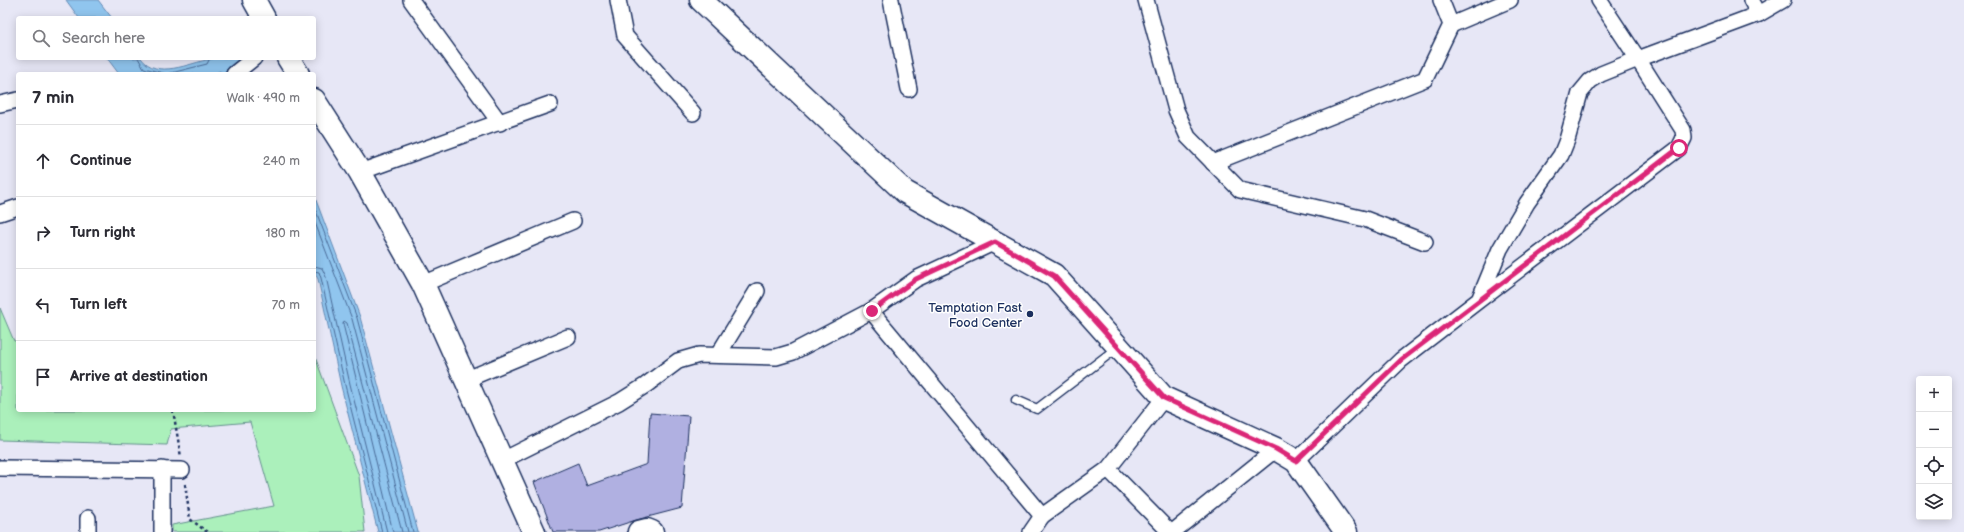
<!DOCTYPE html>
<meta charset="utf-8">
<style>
body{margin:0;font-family:"Balsamiq Sans",sans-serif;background:#f7f7f7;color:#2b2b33}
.controls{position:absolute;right:12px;bottom:12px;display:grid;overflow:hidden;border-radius:4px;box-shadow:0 2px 10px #0003}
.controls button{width:36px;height:36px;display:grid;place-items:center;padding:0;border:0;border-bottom:1px solid #e1e1e2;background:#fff;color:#2b2b33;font:20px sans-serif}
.stop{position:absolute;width:12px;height:12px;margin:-9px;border:3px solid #db2777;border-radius:50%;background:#fff}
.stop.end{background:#db2777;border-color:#fff;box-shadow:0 1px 4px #0008}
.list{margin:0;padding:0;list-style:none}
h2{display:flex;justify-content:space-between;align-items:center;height:52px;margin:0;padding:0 16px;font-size:17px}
h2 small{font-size:13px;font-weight:400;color:#7c7c81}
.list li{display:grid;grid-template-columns:26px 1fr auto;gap:12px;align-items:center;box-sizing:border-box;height:72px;padding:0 16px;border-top:1px solid #e1e1e2}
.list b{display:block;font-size:15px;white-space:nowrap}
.list em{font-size:13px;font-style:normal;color:#7c7c81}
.icon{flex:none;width:22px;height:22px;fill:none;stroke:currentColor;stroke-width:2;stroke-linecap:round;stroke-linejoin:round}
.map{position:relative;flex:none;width:1964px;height:532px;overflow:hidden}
.search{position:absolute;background:#fff;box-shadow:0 2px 10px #0003;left:16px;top:16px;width:300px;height:44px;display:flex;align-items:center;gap:10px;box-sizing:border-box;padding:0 14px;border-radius:4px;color:#7c7c81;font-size:15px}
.panel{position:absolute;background:#fff;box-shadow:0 2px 10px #0003;left:16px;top:72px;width:300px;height:340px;border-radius:4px}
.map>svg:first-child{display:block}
</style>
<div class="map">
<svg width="1964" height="532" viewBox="0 0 1964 532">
<rect width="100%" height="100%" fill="#e7e7f6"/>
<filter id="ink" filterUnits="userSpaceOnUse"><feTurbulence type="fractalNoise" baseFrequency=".025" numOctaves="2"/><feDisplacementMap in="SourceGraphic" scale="8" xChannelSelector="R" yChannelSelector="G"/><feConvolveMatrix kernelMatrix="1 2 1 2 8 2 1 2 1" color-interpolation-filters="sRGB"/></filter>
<g filter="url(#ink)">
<path fill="#abf0bb" stroke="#63908c" d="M0,308l14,33 4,-1v70h296v-56l45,122 6,56h-193v-7l102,-19 -24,-84 -79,7 -4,16 -167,-5z"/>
<g fill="#90c5ee" stroke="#6189b4">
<path d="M66,0h32l14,18h-33z"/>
<path d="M107,58h34c16,22 48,5 70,1 8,-2 18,-1 27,-1l13,16h-28l-3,-3 -7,3h-94z"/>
<path d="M314,195l46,122 58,215h-40l-37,-146 -23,-107 -4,-8z"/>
</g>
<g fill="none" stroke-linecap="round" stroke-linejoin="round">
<g stroke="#4a6b98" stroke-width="1">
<path d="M138,58l6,10 23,6 40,-10 3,-6"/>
<path d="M314,206l43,112 56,214"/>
<path d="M314,220l38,99 56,213"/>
<path d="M314,266l8,2 4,9 24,107 37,148"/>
<path d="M314,271l5,1 2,6 24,107 37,147"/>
<path d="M393,532l-50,-208 1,-3 3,2 55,209"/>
</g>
</g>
<path fill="#b0b0e1" stroke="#1b2f5e" d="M650,413l39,3 -7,92 -46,12 -37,12h-46l-19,-50 44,-19 9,23 60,-22z"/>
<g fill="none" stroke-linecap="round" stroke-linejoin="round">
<g stroke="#1b2f5e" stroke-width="11">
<path id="lane" d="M1016,400l21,9 80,-61"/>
</g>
<g stroke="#1b2f5e" stroke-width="18">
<g id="street">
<path d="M411,0l89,123"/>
<path d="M618,0l7,36 68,77"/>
<path d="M891,0l18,89"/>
<path d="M1146,0l30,110 12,27 52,53 125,29 60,23"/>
<path d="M1599,0l39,59 121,-45 24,-14"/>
<path d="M1751,0l8,14"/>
<path d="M1451,25l59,-25"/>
<path d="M234,74l20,-16"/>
<path d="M0,104l18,-4"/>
<path d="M1213,163l212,-84 26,-54 -10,-25"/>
<path d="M360,172l190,-68"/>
<path d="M0,213l18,-6"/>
<path d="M423,284l150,-63"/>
<path d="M871,311l171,205 66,-47 56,-71"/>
<path d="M718,355l39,-64"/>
<path d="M465,380l103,-43"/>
<path d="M501,461l118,-59 27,-17 32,-24 21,-6 77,2 17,-5 78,-41 45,-32 79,-37"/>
<path d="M1296,461l105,-101 78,-60 21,-51 27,-46 34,-48 6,-15 13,-47 10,-12 11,-7 37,-15 45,71 1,8 -5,10 -200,152"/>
<path d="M0,468l182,2"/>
<path d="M1108,469l61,62h5l102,-82"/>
<path d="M88,532v-14"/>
<path d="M162,532v-63"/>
<path d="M1031,532l11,-16"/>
</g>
</g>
<g stroke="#1b2f5e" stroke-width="25">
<g id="secondary">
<path d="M254,0l10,18"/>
<path d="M701,0l204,192 149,83 110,123 112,51 20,12 50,71"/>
<path d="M288,58l10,16"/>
<path d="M314,100l46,72 63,112 111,248"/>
<path d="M639,532l8,-2 5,2"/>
</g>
</g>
<g stroke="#1b2f5e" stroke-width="2.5" stroke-dasharray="3 3" stroke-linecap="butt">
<path d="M173,410l8,47"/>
<path d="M185,484l5,35 17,13"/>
</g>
<use href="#lane" stroke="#fff" stroke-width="8"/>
<use href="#street" stroke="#fff" stroke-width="15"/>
<use href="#secondary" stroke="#fff" stroke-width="22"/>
</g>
</g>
<g fill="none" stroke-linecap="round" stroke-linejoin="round" filter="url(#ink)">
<path stroke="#db2777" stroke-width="5" d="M872,311l44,-32 79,-37 59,34 110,122 112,51 20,12 105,-101 278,-212"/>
</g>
<circle fill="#1b2f5e" stroke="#fff" stroke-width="1.5" cx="1030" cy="314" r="4"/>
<g text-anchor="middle" stroke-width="3" stroke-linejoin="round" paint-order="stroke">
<g font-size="13" fill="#1b2f5e" stroke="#fff" text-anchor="end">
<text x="1022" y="312">Temptation Fast<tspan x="1022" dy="15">Food Center</tspan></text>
</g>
</g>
</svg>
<div class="controls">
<button>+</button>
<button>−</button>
<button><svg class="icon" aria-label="locate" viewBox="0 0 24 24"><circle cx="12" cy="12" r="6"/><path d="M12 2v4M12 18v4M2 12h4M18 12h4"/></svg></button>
<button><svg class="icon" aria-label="layers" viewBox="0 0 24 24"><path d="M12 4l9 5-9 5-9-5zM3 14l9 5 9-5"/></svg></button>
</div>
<div class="stop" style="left:1679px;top:148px"></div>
<div class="stop end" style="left:872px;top:311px"></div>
<div class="search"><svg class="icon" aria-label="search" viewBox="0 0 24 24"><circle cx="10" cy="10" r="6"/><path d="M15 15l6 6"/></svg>Search here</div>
<section class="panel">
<h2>7 min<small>Walk · 490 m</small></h2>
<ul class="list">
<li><svg class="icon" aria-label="ahead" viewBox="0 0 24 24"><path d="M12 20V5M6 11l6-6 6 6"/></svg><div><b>Continue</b></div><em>240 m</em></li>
<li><svg class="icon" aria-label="right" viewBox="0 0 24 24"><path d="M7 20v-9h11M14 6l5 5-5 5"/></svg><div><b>Turn right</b></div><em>180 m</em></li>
<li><svg class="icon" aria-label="left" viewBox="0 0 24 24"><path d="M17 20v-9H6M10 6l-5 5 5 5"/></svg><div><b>Turn left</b></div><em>70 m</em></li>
<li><svg class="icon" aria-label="arrive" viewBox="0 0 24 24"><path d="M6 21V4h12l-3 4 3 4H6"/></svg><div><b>Arrive at destination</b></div></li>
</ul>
</section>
</div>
